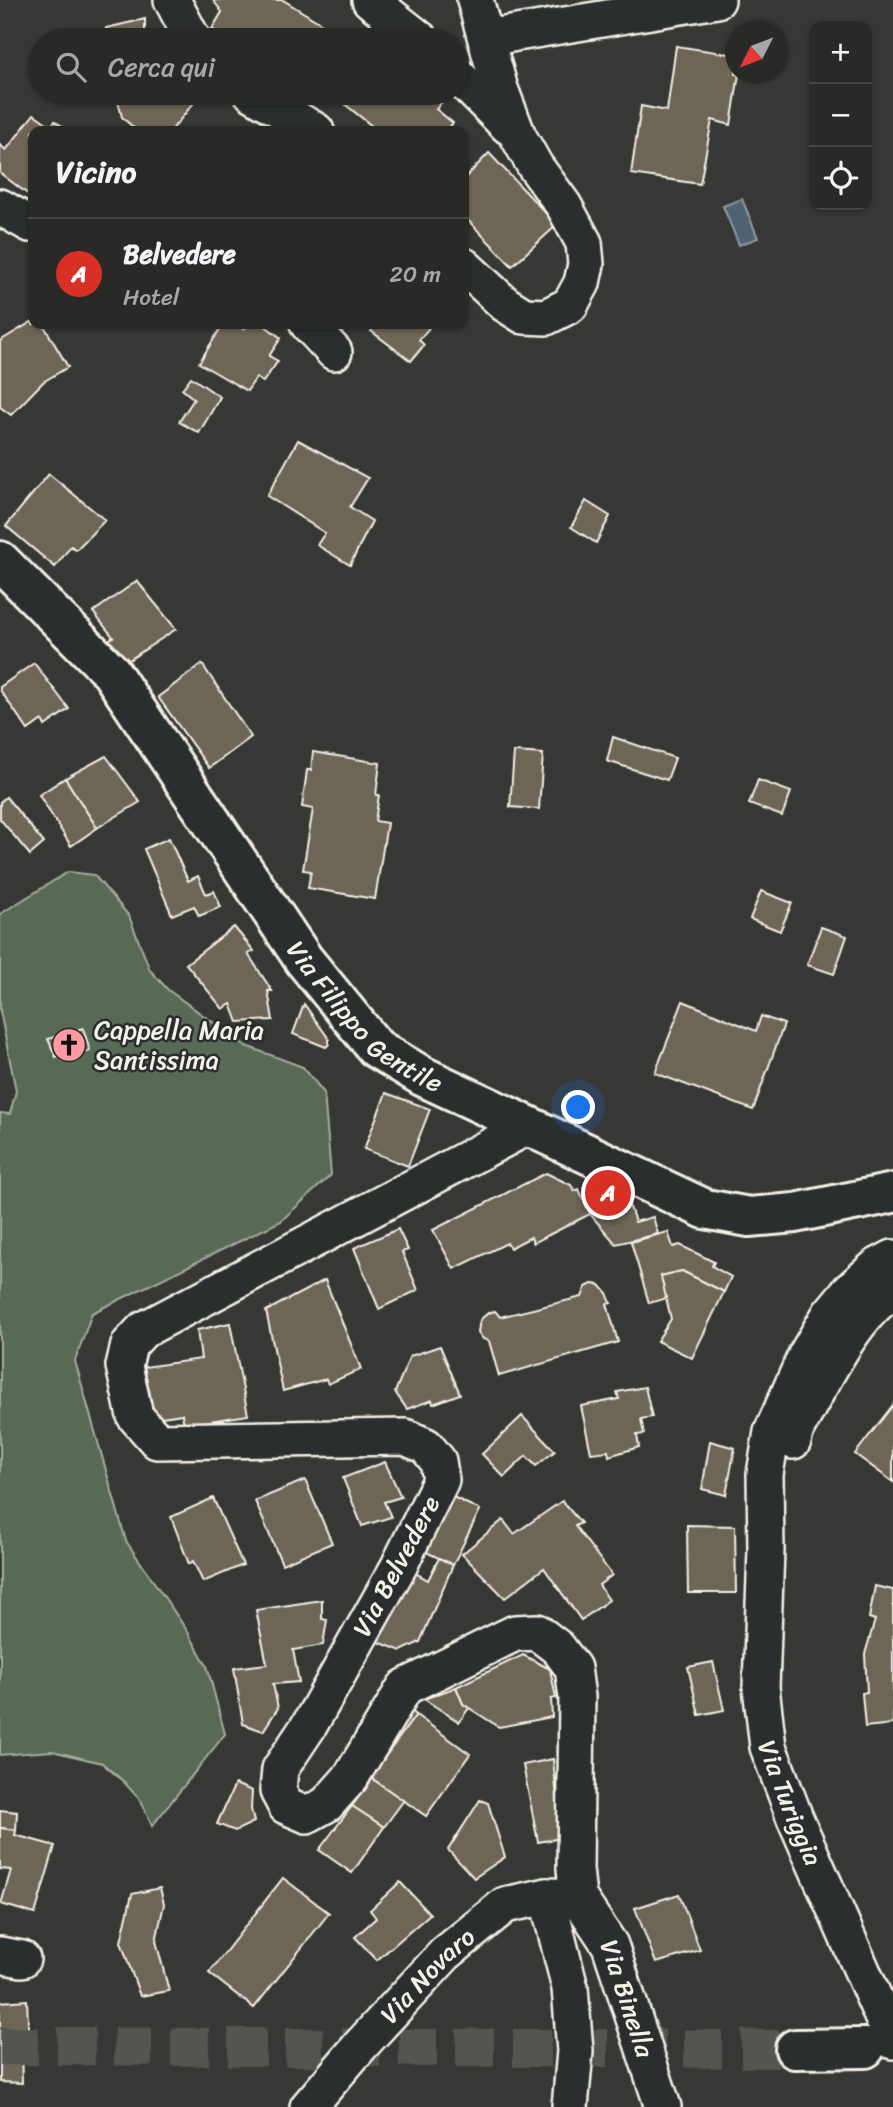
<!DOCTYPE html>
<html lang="it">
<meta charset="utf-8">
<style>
body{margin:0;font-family:Sriracha,sans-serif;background:#353634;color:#f1f3f6}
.controls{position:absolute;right:21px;top:21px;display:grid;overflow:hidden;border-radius:14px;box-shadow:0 2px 5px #0004}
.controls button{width:63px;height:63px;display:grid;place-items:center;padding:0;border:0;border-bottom:2px solid #454645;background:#292a28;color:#f1f3f6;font:35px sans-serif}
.compass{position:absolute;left:725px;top:21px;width:63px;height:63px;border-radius:50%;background:#292a28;box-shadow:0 2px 5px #0004;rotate:228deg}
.you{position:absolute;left:579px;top:1108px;width:24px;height:24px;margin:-18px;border:5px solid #fff;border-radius:50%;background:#1a73e8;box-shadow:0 0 0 10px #1a73e833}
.badge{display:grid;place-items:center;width:46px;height:46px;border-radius:50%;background:#d93025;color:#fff;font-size:23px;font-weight:700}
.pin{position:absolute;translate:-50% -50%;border:4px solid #fff;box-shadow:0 2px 7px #0006}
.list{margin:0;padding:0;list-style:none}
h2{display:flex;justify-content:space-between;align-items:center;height:91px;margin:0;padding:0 28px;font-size:30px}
h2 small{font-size:23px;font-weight:400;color:#a5a7a8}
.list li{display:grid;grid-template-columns:46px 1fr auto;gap:21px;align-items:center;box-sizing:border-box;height:112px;padding:0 28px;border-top:2px solid #454645}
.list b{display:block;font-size:26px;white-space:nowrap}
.list p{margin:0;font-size:23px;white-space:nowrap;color:#a5a7a8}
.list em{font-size:23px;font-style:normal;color:#a5a7a8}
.icon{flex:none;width:38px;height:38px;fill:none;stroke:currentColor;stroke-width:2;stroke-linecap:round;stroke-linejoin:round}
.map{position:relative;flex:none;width:893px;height:2107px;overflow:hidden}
.search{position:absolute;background:#292a28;box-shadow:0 2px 5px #0004;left:28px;top:28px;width:441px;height:77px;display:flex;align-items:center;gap:18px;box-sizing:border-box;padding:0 24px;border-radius:38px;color:#a5a7a8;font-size:26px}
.panel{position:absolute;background:#292a28;box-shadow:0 2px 5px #0004;left:28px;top:126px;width:441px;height:203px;border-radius:14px}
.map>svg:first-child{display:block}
</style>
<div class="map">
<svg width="893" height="2107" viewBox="0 0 893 2107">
<rect width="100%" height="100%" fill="#373836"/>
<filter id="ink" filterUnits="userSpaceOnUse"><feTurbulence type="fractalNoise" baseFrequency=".0143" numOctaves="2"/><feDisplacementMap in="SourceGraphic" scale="14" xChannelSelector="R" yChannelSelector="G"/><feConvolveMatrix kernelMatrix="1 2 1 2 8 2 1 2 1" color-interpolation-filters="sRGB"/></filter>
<g filter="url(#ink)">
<path fill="#586b56" stroke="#a6ae9f" stroke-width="2" d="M68,872l26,3 35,41 21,54 18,20 78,56 57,21 21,26 7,82 -50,46 -189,92 -17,48 51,180 62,91 19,34 18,68 -73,92 -11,-25 -18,-20 -21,-18 -50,-12 -52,4v-642l10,1 6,-23 -16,-80v-97z"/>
<path fill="#4f6272" stroke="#919ba1" stroke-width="2" d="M742,199l16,39 -19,7 -16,-39z"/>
<g fill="#6d6555" stroke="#f4f1e8" stroke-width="2">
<path d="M213,0h70l44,27 -7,13h-90l-18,-11 10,-17z"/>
<path d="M145,19v19l-5,2h-34v-12z"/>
<path d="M676,46l60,9v19h3l-8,51 -19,-5 -12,64 -69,-10 10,-68 26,5z"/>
<path d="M116,93h74l7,6 -26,32h-34l-15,-14z"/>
<path d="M356,93h83l6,5 -9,11 17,14 -7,8h-68l-32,-26z"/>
<path d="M34,114l17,12 4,-5 14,10h-36v67l-33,-25v-28l6,5z"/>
<path d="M489,153l68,72 -45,41 -48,-50v-37z"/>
<path d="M33,321v3h10l25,43 -25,15 -32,33 -11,-8v-66z"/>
<path d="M223,324h11l10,5 4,-5h17l-1,1 17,13 -12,18 9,5 -15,21 -7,-4 -9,13 -48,-28z"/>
<path d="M376,324h56l-13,16 5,5 -13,16 -40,-30z"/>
<path d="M191,377l29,20 -21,36 -20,-11 15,-23 -12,-10z"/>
<path d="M298,440l70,38 -18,29 22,14 -22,44 -33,-20 8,-12 -58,-37z"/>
<path d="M49,474l56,46 -29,30 -5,-4 -16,21 -49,-41z"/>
<path d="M586,501l24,15 -14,27 -25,-16z"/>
<path d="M137,581l39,48 -53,35 -18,-22 8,-5 -20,-25z"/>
<path d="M34,663l35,46 -24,17 -3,-6 -14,10 -28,-40v-3z"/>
<path d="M202,664l49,73 -42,31 -51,-71z"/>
<path d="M613,737l62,21 -8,22 -60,-19z"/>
<path d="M313,752l67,11 -4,32h3l-4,26 12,2 -12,76 -67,-11 3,-17 -8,-1 10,-61 -11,-2 5,-37h4z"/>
<path d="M514,752l29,2 -4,55 -29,-2z"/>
<path d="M106,756l34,46 -43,26 -32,-50z"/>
<path d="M65,778l32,50 -26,18 -32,-51z"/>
<path d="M758,780l33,12 -9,24 -33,-12z"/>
<path d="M6,797l38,46 -14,12 -30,-36v-17z"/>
<path d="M169,838l19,43 10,-5 8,18 8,-3 7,16 -22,9 -5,-10 -22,9 -28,-66z"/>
<path d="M761,891l31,12 -12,28 -30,-12z"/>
<path d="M234,927l20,24 -6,3 24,37h-4l5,29 -35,2 -7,-18 -8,5 -37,-45z"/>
<path d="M821,927l26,9 -13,38 -27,-9z"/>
<path d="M683,1001l73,30 5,-15 23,8 -31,86 -98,-37z"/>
<path d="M304,1004l25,35v5l-3,3 -33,-13z"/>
<path d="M83,1028l7,23 -21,6 -4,-4 -9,4 -8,-18z"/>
<path d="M386,1093l44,16 -22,57 -44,-17z"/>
<path d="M546,1173l25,12 4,6 4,-2 11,25 -57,29 -2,-6 -21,11 -3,-5 -53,26 -21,-39z"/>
<path d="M609,1198l8,14 13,-5 5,15 18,-5 5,17 -42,10 -26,-30z"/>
<path d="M398,1229l10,21 -6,2 16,38 -39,19 -25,-61z"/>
<path d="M668,1232l5,15 7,-2 34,17 -2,4 19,11 -7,15 -42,-21 -21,5 6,22 -18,5 -18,-61z"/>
<path d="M682,1271l42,21 -32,66 -35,-17 14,-22 -10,-43z"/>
<path d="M325,1280l36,89 -33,15 -2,-5 -43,12 -17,-80z"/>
<path d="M592,1284l8,1 7,8 4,10 -4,1 11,38 -119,34 -10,-35 -6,-2 -5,-7 2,-12 8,-7 7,-2 5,6 82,-20 4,-10z"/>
<path d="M230,1323l18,92 -64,10 -2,-11 -27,4 -11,-51 57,-8 -4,-29z"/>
<path d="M440,1346l20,48 -27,10 -1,-4 -25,9 -12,-17 15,-36z"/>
<path d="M645,1387l7,30 -11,2 3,15 -7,1 2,12 -30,9 -1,-5 -17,2 -10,-47 38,-7 -2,-7z"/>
<path d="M893,1405v77l-38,-28z"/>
<path d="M522,1416l33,35 -19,15 -10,-10 -22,21 -22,-23z"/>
<path d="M710,1441l25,7 -9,47 -24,-6z"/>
<path d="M385,1462l16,35 -17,5 7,15 -29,9 -19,-48z"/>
<path d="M305,1480l27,63 -50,21 -27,-63z"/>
<path d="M447,1494l33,16 -27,55 -33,-16z"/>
<path d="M213,1498l30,67 -40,17 -10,-21 -4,3 -18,-47z"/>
<path d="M562,1501l19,22 -6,3 37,49 -13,10 10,15 -28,20 -37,-52 -39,30 -43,-44 41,-34 11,14z"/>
<path d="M687,1525l48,1 1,67h-48z"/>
<path d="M439,1558l14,7 -33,77 -19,9 -25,-10 34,-71 18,10z"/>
<path d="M875,1586l18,4v134l-28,3 -3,-34 5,-1 -2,-38 10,-34 -6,-2z"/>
<path d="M322,1600v19l5,1 -4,25 -30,5 6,32 -26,2 5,24 -15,23 -20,-7 -9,-56 33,-4 -11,-54z"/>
<path d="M523,1655l27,14 6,29 -5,1 1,18 -53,10 -36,-23 -7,-17z"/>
<path d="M713,1662l11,48 -25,5 -11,-48z"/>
<path d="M456,1687l7,17 6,4 -10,14 -35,-23z"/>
<path d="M409,1708l7,7 -46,62 34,23 -20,27 -32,-21 12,-16 -12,-8z"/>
<path d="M416,1715l54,39 -44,62 -56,-39z"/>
<path d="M553,1759l8,79 -23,4 -15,-77z"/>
<path d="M235,1784l17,7 -1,18 3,13 -19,9 -18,-7z"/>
<path d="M480,1800l8,3 17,54 -31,21 -26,-28z"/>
<path d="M352,1806l32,21 -32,46 -33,-23z"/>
<path d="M0,1810l17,2 -1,18 -16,-2z"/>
<path d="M0,1828l16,2 -1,5 40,11 -20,68 -34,-10 10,-34 -11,-1z"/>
<path d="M283,1878l46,35 -75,95 -45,-35z"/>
<path d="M400,1882l30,32 -53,46 -22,-23 21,-19 -6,-8z"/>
<path d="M160,1888l4,16 -8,37 13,50 -29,5 -19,-54 11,-48z"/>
<path d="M679,1894l21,56 -44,13 -21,-55z"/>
<path d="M27,2000l2,46h-8l1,37 -22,-1v-80z"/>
</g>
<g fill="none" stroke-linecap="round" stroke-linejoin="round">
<path stroke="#535451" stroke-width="38" stroke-dasharray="38 19" stroke-linecap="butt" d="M0,2046l795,3"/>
<g stroke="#f4f1e8" stroke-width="40">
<g id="street">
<path d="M172,0l21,40"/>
<path d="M370,0l51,40"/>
<path d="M486,38l231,-38"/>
<path d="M457,75l51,51"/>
<path d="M252,93l64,38"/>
<path d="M0,207l30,17 3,-1"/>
<path d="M464,266l41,38 19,12 22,1 24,-12 12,-22 4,-19 -2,-21 -20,-37 -29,-40 -17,-30 -18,-47 -25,-89"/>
<path d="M308,324l26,28"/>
<path id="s1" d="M529,1126l-386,204 -14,15 -5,21 11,50 22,25 248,-4 21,9 12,15 3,19 -42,86 -89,158 -30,45 -2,22 8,15 21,9 20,-11 24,-27 54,-90 110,-54 22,-1 21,16 15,20 4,29 -2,172 3,28 32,48 53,162"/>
<path id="s2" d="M893,1258l-17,9 -27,24 -19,23 -24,41 -34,77 -7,42 1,76 -5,137 7,60 27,71 98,223"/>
<path d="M793,1441l3,-12c23,-40 58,-116 97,-137"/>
<path d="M547,1896l23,92 5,63 -5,56"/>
<path d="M0,1955l22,4"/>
<path id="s3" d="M308,2107l52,-61 85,-92 60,-49 42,-9 31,1"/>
</g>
</g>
<g stroke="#f4f1e8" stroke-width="44">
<g id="secondary">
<path id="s4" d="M0,561l111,111 193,288 72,88 46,28 283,133 44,8 46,-4 98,-20"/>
</g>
</g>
<g stroke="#f4f1e8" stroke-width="44">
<path id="highway" d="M795,2049l70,-1"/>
</g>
<use href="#street" stroke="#2a2d2e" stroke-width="35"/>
<use href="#secondary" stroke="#2a2d2e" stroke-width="38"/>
<use href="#highway" stroke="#2a2d2e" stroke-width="38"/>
</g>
</g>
<defs>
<g id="church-disc" transform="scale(1.75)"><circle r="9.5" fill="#ff9aa2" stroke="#2a2d2e"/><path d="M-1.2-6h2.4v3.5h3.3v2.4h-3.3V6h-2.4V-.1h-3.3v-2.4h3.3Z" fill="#111"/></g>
</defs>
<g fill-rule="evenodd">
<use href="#church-disc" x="69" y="1045"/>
</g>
<g text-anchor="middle" stroke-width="5" stroke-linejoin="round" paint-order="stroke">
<g font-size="26" fill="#f4f1e8" stroke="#2a2d2e">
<text dy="9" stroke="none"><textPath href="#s4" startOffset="588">Via Filippo Gentile</textPath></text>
<text transform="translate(396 1566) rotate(-62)" y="9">Via Belvedere</text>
<text dy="9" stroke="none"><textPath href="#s2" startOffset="593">Via Turiggia</textPath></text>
<text dy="9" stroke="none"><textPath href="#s3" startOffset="178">Via Novaro</textPath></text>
<text dy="9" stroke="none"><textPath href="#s1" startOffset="1969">Via Binella</textPath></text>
</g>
<g font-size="26" fill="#f4f1e8" stroke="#2a2d2e" text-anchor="start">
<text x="94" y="1039">Cappella Maria<tspan x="94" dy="30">Santissima</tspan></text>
</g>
</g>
</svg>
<div class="controls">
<button>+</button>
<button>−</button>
<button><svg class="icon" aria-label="locate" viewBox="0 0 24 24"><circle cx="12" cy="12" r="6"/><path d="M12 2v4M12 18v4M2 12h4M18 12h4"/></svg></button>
</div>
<svg class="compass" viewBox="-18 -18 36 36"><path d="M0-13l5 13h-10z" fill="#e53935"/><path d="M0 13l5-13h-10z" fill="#a5a7a8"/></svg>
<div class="you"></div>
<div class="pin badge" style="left:608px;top:1193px">A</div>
<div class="search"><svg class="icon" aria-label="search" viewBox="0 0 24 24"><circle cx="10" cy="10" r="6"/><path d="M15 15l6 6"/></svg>Cerca qui</div>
<section class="panel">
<h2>Vicino<small></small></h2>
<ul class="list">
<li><span class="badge">A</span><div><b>Belvedere</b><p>Hotel</p></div><em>20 m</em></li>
</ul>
</section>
</div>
